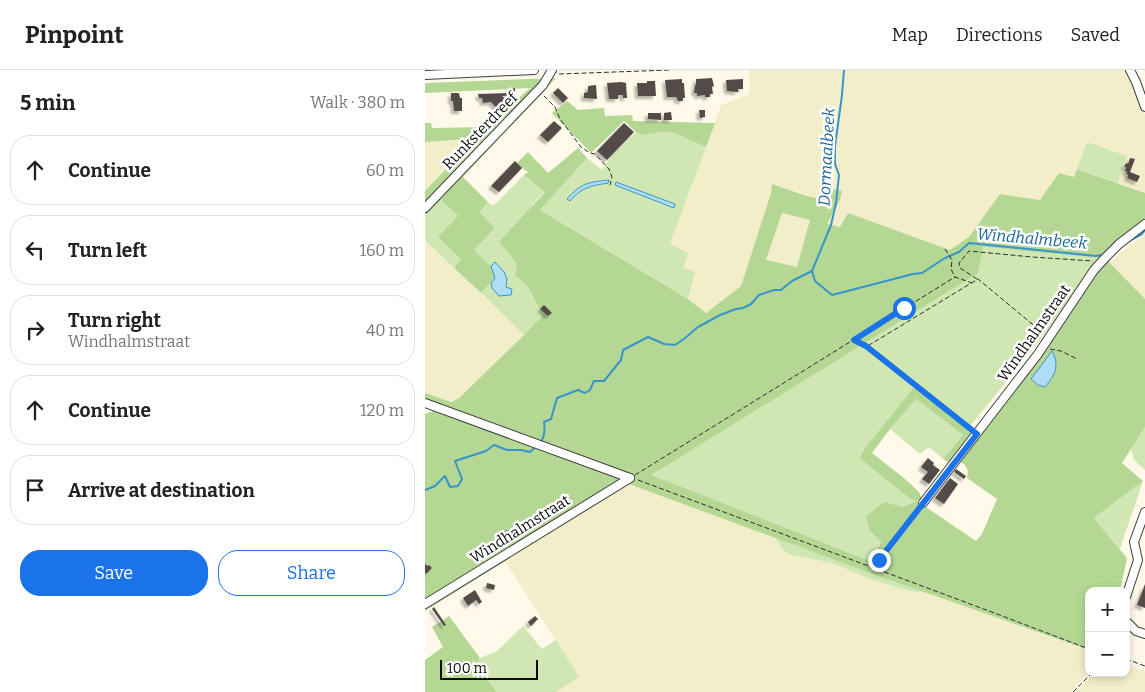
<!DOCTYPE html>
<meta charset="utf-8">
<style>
body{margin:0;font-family:Bitter,serif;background:#f6f6f6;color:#222}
.controls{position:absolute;right:15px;bottom:15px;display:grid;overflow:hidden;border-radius:10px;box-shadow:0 2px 8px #0003}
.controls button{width:45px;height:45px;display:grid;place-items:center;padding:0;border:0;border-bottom:1px solid #e0e0e0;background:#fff;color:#222;font:25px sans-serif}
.scale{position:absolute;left:15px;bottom:12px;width:98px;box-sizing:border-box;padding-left:5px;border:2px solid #0b0b0b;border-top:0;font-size:14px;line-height:18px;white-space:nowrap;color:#0b0b0b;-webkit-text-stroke:4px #fff;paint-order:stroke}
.stop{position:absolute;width:15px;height:15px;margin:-11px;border:4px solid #1a73e8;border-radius:50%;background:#fff}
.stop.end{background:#1a73e8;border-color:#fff;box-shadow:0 1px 5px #0008}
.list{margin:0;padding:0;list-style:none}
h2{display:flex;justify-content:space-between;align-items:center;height:65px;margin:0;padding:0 20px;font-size:21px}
h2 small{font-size:16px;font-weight:400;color:#767676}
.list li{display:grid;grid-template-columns:32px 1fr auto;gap:15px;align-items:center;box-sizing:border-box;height:70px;margin:0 10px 10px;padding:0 10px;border:1px solid #e0e0e0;border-radius:20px}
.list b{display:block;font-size:19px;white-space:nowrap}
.list p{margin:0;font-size:16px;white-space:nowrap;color:#767676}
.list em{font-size:16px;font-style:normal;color:#767676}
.actions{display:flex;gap:10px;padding:15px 20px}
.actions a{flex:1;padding:11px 0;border:1px solid #1a73e8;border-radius:20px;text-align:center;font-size:18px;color:#1a73e8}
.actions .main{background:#1a73e8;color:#fff}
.icon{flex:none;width:28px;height:28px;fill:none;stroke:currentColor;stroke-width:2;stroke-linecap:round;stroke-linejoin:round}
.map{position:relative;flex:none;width:720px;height:622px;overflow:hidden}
header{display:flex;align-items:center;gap:30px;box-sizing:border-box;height:70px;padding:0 25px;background:#fff;border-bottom:1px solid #e0e0e0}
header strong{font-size:24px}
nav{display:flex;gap:28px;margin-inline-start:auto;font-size:18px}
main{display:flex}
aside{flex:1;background:#fff}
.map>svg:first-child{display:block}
</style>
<header>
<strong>Pinpoint</strong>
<nav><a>Map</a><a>Directions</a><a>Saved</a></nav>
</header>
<main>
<aside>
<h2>5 min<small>Walk · 380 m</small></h2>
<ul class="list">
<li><svg class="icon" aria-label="ahead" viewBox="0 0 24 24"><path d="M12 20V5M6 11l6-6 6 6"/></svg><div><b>Continue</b></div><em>60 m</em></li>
<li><svg class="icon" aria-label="left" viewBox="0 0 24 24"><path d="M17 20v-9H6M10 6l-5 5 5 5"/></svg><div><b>Turn left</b></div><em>160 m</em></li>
<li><svg class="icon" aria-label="right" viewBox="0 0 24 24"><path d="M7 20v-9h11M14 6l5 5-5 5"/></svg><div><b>Turn right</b><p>Windhalmstraat</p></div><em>40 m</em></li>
<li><svg class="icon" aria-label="ahead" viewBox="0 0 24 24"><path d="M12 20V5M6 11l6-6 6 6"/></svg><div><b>Continue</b></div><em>120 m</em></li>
<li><svg class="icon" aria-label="arrive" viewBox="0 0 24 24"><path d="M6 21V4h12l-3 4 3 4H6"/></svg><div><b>Arrive at destination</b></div></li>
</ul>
<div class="actions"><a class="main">Save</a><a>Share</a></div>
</aside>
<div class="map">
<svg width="720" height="622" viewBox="0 0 720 622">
<defs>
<filter id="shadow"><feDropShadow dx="-3" dy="3" stdDeviation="1" flood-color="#0004"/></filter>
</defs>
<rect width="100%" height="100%" fill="#fef9e9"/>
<g fill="#f3eeca">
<path d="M333,0h368l8,15 11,30v78l-27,-10 9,-27 -40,-14 -13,35 -15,-4 -19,27 -40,-6 -31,43 -19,13 -102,-37 -8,14 -14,-3 14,-24 -6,-11 -6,8 -3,2 -8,-1 -45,-14 -1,9 -30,93 -35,27 -18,-14 7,-26 -12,-5 -13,-24 51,-139 29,-11 -1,-23z"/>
<path d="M45,69l2,3 -47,49v-49z"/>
<path d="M357,143l29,7 -14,47 -31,-6z"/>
<path d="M720,164v65l-36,-37z"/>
<path d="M0,170l99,95 -65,63 -8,4 -26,-9z"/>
<path d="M204,413l147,55 7,12 8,5 41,8 38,16 39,12 19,2 161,57v22l-18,20h-515l23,-15 -74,-116z"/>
<path d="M701,594l19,7v21h-68l17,-19h32z"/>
</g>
<g fill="#d0e7b4">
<path d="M211,62l7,3 17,-3h11l35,15 -36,97 18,9 -5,15 12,4 -7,27 -148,-89 47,-52 15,12 11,-16z"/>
<path d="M662,72l40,14 -9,27 -41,-14z"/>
<path d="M99,105l21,16 -13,14 -15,58 -2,12 13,12 15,28 -19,20 -43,-42 18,-19 -25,-24 21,-22 -17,-16 10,-10 5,4z"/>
<path d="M16,130l17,16 4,43 -8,9 -29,-28v-24z"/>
<path d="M557,177l116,11 -58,82 -72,89 -54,-42 -49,61 -6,10 50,40 7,3 -14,6 -32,24 11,11 -9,21 -222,-88 327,-202z"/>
<path d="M491,329l47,36 -20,24 -14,-12 -9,7 -30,-25z"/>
<path d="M720,357v43l-11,-10 -3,-11z"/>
<path d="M718,411l-23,68 -26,-31z"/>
<path d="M351,468l152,55 -19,-2 -39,-12 -38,-16 -41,-8 -8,-5z"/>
<path d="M98,556l19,23 14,-9 23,37 -23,15h-59l-23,-28 6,-6 17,-7z"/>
</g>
<g fill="#b5d794" fill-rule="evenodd">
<path d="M131,8l-93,99 25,25 -9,10 16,16 -21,22 25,24 -18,19 -27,-25 7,-9 -23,-22 20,-21 -17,-16 -16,16v-25l47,-49 -3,-3 -44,3v-19h6l1,5 53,-1 45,-39 -105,5v-10z"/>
<path d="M142,31l11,9 26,-2 1,8 27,-1 1,6 82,2 -9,24 -35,-15h-11l-17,3 -7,-3 -12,-11 -33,32 -39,-40z"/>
<path d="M153,78l9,10 -47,52 148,89 18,14 35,-27 30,-93 1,-9c10,3 47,18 54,14 4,-2 6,-6 8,-9l8,2 -2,9 -13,24 13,3 8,-14 102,37 19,-13 31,-43 40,6 19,-27 15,4 3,-8 68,24v27l-47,38 -115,-11 -5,26 -327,202 221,87 9,-20 -11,-11 -4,-15 19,-14 17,5 14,-6 -7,-3 -50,-40 6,-10 49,-61 61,48 -24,29 -8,-5 20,-24 -47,-36 -26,30 -18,24 33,26 14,13 3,7 -5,2 59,40 6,-7 15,-35 -30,-21c2,-8 0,-12 -6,-16l-4,5 -2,-2 151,-206 39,40v128l-23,36 21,18 -49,37 33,40 -7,33h-31v59l-216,-76 -244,-90 -204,127v-197l8,-3 -8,-3v-15l26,9 8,-4 65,-63 19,-20 -15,-28 -13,-12 2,-12 -18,-21 46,-50 -21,-17 4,-3 -12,-8 12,-12 20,21zM357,143l28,7 -13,47 -31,-7z"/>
<path d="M24,546l31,42 -5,6 22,28h-72v-32l18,-13 -11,-20z"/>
</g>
<g fill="#afddf4" stroke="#3895c9">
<path d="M184,110l-1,3c-17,3 -26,4 -38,18l-3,-2c14,-16 22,-17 42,-19z"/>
<path d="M191,112l59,22 -1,4 -59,-23z"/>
<path d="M70,192l10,11 1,5h1l-1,9 6,2 -1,6 -12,1 -7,-8 -1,-5 4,-5 -4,-12z"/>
<path d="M627,281c8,15 3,24 -7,36l-7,-2 -7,-6z"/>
</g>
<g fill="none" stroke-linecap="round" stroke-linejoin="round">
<g stroke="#3895c9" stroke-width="2">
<path d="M704,171l13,-7 3,-4"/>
<path d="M387,201l19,-46 5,-22 3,-28 -4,-11v-18l7,-51 2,-25"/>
<path d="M115,373c5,-6 5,-14 4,-21l7,-3 6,-21 21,-8 7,3 5,-3 4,-9h10l17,-21 2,-10 25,-13 16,7 11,1 9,-6 14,-12 22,-12 16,-6 7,-1 8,-4 8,-9 15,-5h7l11,-9 20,-10 3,10 17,14 81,-21 9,-1 23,-15 14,-6 10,-9 127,13 5,-1"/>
<path d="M0,420l10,-4 10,-10 5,11 8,-1 4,-7 -7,-18 31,-10 8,-6 13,5h14l9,2 7,-6"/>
</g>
</g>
<g fill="#534b47" filter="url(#shadow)">
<path d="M287,8l2,8 -2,1 1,7h-3v3h-5v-2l-8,1v-3h-3l1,-8h1v-6z"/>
<path d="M257,9v4h2l1,15h-2v3h-5l-2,-4h-9l-2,-17z"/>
<path d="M318,9v10h-5v3l-11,-1 -1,-11z"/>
<path d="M222,11h8l1,15h-18l-1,-13h10z"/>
<path d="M196,12l5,1 1,15h-4v-3h-5v4h-9l-2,-16z"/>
<path d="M171,15l1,14 -13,-1v-5l4,-1v-6z"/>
<path d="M90,18v7l-13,1 8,7 -9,10 -10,-11 -8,1 -1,-5h-3l-1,-4 31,-1v-4z"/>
<path d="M133,18l10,10 -5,5 -10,-10z"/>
<path d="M26,23h8l1,5h2v13h-8l-1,-10h-2z"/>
<path d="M274,40h6v7l-5,1z"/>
<path d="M246,42l1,8h-8v-7z"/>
<path d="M223,43h13v7l-13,-1z"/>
<path d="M129,51l8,7 -14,14 -8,-7z"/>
<path d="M199,53l10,9 -27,28 -10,-9z"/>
<path d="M705,88l5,1 -5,13 10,4 -3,6 -10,-4 1,-3 -2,-1 1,-2 -2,-1 1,-4h-2l2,-4 2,1z"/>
<path d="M90,91l7,7 -23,24 -8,-6z"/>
<path d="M119,235l8,8 -4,3 -8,-7z"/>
<path d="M503,388l6,5 -1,2 7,5 -11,14 -7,-5 6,-7 -7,-5z"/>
<path d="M531,399l10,7 -2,3 -10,-7z"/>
<path d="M525,408l8,6 -14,20 -9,-6z"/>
<path d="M82,460l4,7 -4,3 -5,-7z"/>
<path d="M0,493l2,3 2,-1 3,3 -6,6 -1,-2z"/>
<path d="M62,513l8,2 -1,5 -8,-2z"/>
<path d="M720,514v24l-8,-3z"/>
<path d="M50,520l7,12 -3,2 -3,-4 -8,6 -5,-8z"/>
<path d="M9,537l12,18 -2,1 -12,-17z"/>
<path d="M110,546l3,3 -7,7 -3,-4z"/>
</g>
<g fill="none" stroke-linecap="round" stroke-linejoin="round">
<g stroke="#3e3e3e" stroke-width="10">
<g id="minor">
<path d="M705,0l6,12 9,25"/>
<path d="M0,5l109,-5"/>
<path d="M0,138l118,-123 9,-15"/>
<path d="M0,333l205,75"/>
<path d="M498,433l115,-149 56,-84 11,-12 14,-14 26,-20"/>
<path d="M701,527l12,-37 -4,-18 11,-30"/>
<path d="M0,534l205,-126"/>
<path d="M701,551l10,10 9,3"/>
</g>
</g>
<g stroke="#2d2d2d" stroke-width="1" stroke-dasharray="5 2.5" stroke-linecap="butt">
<path d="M134,4l111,-4"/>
<path d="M119,26l11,11 5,12 21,28 9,6 5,1 14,15 3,8 -2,8"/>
<path d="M520,179l7,11 -1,9 4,8 17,6"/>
<path d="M552,209l-17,-11 -1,-5 10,-12 63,6 61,4"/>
<path d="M429,270l11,6"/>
<path d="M625,279l11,2 16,8"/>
<path d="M545,359l-104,-82 112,-68 65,54"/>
<path d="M210,405l320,-198"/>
<path d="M213,410l351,131 100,38"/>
<path d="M448,497l45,-58"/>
<path d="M701,570l5,-5"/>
<path d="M701,589l19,7"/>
<path d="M648,622l19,-19"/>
</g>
<use href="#minor" stroke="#fff" stroke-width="8"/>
</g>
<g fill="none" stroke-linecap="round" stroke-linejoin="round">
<path stroke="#1a73e8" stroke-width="6" d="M454,490l98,-126 -111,-88 -12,-6 50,-32"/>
</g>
<g text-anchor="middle" stroke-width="5" stroke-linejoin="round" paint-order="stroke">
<g font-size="15" fill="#0b0b0b" stroke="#fff">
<text transform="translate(55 61) rotate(-46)" y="5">Runksterdreef</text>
<text transform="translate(609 263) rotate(-55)" y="5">Windhalmstraat</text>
<text transform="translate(95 459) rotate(-32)" y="5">Windhalmstraat</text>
</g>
<g font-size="16" font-style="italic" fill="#196597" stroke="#fff">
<text transform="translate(401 87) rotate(-87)" y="6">Dormaalbeek</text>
<text transform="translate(607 168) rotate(5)" y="6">Windhalmbeek</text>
</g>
</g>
</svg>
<div class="controls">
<button>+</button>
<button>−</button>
</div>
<div class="scale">100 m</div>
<div class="stop" style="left:479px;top:238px"></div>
<div class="stop end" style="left:454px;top:490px"></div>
</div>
</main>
